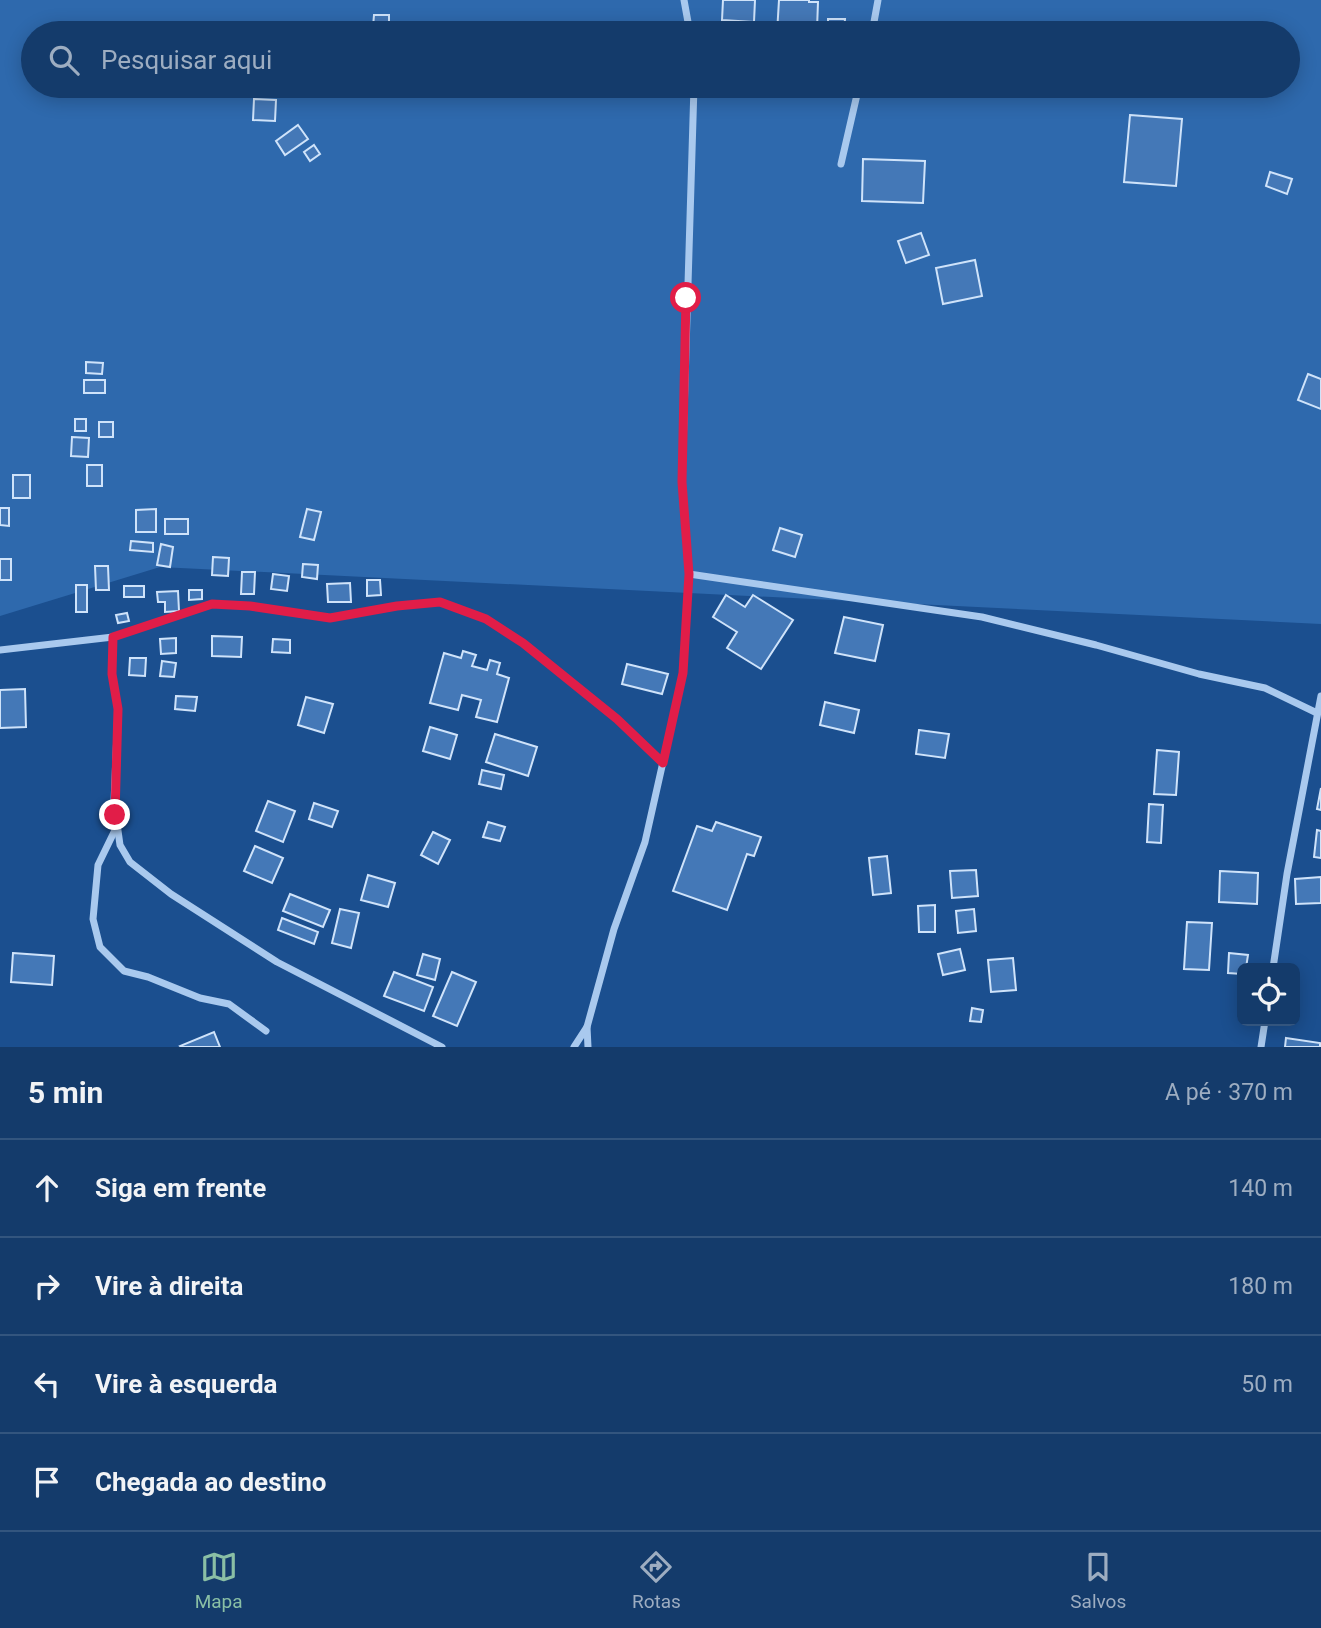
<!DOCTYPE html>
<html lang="pt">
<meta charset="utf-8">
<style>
body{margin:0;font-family:Roboto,sans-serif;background:#214673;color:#f1f3f6}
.controls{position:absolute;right:21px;bottom:21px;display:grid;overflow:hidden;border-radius:10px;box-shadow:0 4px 18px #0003}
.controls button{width:63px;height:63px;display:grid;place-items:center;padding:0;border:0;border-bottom:2px solid #33557e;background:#143b6b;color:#f1f3f6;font:35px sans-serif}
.stop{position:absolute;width:21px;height:21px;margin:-16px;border:5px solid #e11d48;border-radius:50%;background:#fff}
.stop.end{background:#e11d48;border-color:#fff;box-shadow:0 2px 7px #0008}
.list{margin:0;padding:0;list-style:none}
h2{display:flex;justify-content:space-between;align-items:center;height:91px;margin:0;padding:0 28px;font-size:30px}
h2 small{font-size:23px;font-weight:400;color:#9dadc1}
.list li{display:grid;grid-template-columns:46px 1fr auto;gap:21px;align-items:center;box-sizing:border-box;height:98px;padding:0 28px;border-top:2px solid #33557e}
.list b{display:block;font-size:26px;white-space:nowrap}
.list em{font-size:23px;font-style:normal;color:#9dadc1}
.icon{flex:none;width:38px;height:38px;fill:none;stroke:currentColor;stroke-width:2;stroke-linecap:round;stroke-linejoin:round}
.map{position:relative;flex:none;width:1321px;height:1047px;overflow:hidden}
.search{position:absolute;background:#143b6b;box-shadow:0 4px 18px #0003;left:21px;right:21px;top:21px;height:77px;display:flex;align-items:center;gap:18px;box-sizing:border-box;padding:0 24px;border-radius:38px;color:#9dadc1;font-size:26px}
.sheet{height:483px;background:#143b6b}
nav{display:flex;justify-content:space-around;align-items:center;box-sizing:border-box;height:98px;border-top:2px solid #33557e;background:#143b6b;font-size:19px;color:#9dadc1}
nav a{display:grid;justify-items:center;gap:4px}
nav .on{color:#8abfa5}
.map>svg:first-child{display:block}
</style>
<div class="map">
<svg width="1321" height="1047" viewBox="0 0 1321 1047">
<rect width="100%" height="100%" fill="#1b4f8f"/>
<path fill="#2e69ad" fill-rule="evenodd" d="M0,0h1321v624l-1161,-57 -160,49zM33,33h1255v53h-1255z"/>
<g fill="#4478b7" stroke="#cfe3fa" stroke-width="2">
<path d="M723,0h32l-1,22 -32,-2z"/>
<path d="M779,0h30v2h9l-1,27 -21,-1v5h-19z"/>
<path d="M374,15h15v12h-16z"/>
<path d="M828,19h17l-1,11h12v3h-28z"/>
<path d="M254,99l22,1 -1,21 -22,-1z"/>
<path d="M1130,115l52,4 -6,67 -52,-4z"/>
<path d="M298,125l10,14 -23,16 -9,-14z"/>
<path d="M314,145l6,9 -10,7 -6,-9z"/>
<path d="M863,159l62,2 -2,42 -61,-2z"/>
<path d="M1270,172l22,7 -5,15 -21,-8z"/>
<path d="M921,233l8,22 -23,8 -8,-22z"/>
<path d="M975,260l7,36 -39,8 -7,-36z"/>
<path d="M86,362l17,1 -1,11 -16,-1z"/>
<path d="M1308,374l13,5v30l-23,-9z"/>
<rect x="84" y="380" width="21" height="13"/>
<rect x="75" y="419" width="11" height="12"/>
<rect x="99" y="422" width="14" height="15"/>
<path d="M72,437l17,1 -1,19 -17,-1z"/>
<rect x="87" y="465" width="15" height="21"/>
<rect x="13" y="475" width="17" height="23"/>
<path d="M0,508h9v18l-9,-1z"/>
<path d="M156,509v23h-20v-22z"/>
<path d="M307,509l14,3 -7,28 -14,-3z"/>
<rect x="165" y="519" width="23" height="15"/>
<path d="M780,528l22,7 -7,22 -22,-7z"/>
<path d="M131,541l22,2v9l-23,-2z"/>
<path d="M161,544l12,3 -3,20 -13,-2z"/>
<path d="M213,557l16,1 -1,18 -16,-1z"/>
<rect x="0" y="559" width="11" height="21"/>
<path d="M303,564l15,1 -1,14 -15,-2z"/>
<path d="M95,566h13l1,24h-13z"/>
<path d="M242,572h13l-1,22h-13z"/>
<path d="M273,574l16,2 -2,15 -16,-2z"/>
<path d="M367,580h13l1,15 -14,1z"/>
<path d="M350,583l1,19h-23l-1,-18z"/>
<rect x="76" y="585" width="11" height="27"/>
<rect x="124" y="586" width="20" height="11"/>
<path d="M189,590h13v9l-13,1z"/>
<path d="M178,591l1,20 -14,1v-10h-7l-1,-10z"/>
<path d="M726,595l19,12 8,-12 40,25 -32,49 -34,-21 10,-16 -24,-15z"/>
<path d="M127,613l2,8 -11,2 -2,-8z"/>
<path d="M844,617l39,8 -8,36 -40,-8z"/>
<path d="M212,636l30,1 -1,20 -29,-1z"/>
<path d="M176,638v15l-15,1 -1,-15z"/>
<path d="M273,639l17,1v13l-18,-1z"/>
<path d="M463,651l13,4 -4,11 15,4 3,-10 10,3 -3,11 12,4 -12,44 -21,-5 5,-17 -19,-5 -4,15 -28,-7 14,-50 17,5z"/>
<path d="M130,658h16l-1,18 -16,-1z"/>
<path d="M162,661l14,2 -2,14 -14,-1z"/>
<path d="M627,664l41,10 -6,20 -40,-10z"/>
<path d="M25,689l1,38 -26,1v-38z"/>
<path d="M176,696l21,1 -2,14 -20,-2z"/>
<path d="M306,697l27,7 -9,29 -26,-8z"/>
<path d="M825,702l34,8 -5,23 -34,-8z"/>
<path d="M430,727l27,8 -7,24 -27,-8z"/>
<path d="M919,730l30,4 -4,24 -29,-4z"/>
<path d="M495,734l42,13 -9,29 -42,-14z"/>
<path d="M1157,750l22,2 -3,43 -22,-1z"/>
<path d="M482,770l22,5 -3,14 -22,-5z"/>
<path d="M1321,788v22l-4,-1z"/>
<path d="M268,801l27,10 -12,31 -27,-11z"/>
<path d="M314,803l24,8 -6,16 -23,-8z"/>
<path d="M1149,804l14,1 -2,38 -14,-1z"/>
<path d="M488,822l17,5 -5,14 -17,-4z"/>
<path d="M716,822l45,15 -7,19 -7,-2 -20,56 -54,-19 24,-65 15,5z"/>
<path d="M1317,830l4,1v27l-7,-1z"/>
<path d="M433,832l17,8 -12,24 -17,-9z"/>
<path d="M255,846l28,12 -11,25 -28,-12z"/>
<path d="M887,856l4,37 -18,2 -4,-37z"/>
<path d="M976,870l2,26 -26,2 -2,-27z"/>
<path d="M1220,871l38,2 -1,31 -38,-2z"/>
<path d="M368,875l27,8 -7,24 -27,-7z"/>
<path d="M1321,877v26l-25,1 -1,-25z"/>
<path d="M290,894l40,16 -7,17 -40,-16z"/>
<path d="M935,905v27h-16l-1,-26z"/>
<path d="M340,909l19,4 -8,35 -19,-5z"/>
<path d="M974,909l2,22 -18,2 -2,-22z"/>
<path d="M282,918l36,14 -4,12 -36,-14z"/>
<path d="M1187,922l25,1 -3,47 -25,-1z"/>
<path d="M960,949l5,21 -22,5 -5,-21z"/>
<path d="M13,953l41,3 -2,29 -41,-3z"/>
<path d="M1229,953l19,2 -2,13h-4v6l-14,-1z"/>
<path d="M423,954l17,5 -5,21 -18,-5z"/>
<path d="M1013,958l3,32 -25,2 -3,-32z"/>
<path d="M394,972l39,15 -9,24 -40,-15z"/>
<path d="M452,972l24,10 -19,44 -24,-10z"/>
<path d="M972,1008l11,2 -2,12 -11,-1z"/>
<path d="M214,1032l6,15h-39l-1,-1z"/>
<path d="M1286,1038l34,5v4h-35z"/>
</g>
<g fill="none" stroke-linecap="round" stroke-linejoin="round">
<g stroke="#a9c9ee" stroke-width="7">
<path d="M684,0l6,33"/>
<path d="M872,33l6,-33"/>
<path d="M841,164l18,-78"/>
<path d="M689,574l293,43 114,28 103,29 66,14 52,25"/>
<path d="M113,637l-1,37 6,35 -4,93 6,43 10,17 41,32 106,68 165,85"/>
<path d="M0,650l113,-13 99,-33 38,2 80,12 67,-12 43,-4 46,17 37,24 94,76 46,44"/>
<path d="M116,828l-18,37 -5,54 7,28 24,24 24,6 52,21 29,6 37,27"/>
<path d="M1273,968l14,-94 34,-178"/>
<path d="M587,1027l1,20"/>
<path d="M574,1047l13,-20 27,-98 31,-87 38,-169 6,-99 -7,-92 12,-396"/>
<path d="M1261,1047l4,-26"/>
</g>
</g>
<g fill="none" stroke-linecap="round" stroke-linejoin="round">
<path stroke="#e11d48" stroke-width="9" d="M115,815l3,-106 -6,-35 1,-37 99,-33 38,2 80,12 67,-12 43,-4 46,17 37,24 94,76 46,44 20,-90 6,-99 -7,-92 4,-184"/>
</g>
</svg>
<div class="controls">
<button><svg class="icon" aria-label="locate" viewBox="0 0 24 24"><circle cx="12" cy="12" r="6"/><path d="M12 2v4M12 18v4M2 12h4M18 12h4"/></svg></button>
</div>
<div class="stop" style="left:686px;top:298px"></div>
<div class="stop end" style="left:115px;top:815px"></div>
<div class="search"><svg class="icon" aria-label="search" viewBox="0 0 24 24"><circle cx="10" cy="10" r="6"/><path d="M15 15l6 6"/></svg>Pesquisar aqui</div>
</div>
<section class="sheet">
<h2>5 min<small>A pé · 370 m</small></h2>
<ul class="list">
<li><svg class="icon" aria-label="ahead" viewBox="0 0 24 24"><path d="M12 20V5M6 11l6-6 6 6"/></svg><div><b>Siga em frente</b></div><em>140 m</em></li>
<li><svg class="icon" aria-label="right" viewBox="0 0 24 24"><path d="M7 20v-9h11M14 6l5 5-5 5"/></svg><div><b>Vire à direita</b></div><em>180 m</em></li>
<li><svg class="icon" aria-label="left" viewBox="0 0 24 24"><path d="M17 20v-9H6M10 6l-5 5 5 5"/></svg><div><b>Vire à esquerda</b></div><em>50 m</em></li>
<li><svg class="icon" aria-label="arrive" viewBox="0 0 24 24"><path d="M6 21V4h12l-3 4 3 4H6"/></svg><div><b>Chegada ao destino</b></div></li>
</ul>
</section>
<nav>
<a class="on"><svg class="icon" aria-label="map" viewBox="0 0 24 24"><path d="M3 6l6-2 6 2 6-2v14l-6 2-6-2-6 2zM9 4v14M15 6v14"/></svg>Mapa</a>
<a><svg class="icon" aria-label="directions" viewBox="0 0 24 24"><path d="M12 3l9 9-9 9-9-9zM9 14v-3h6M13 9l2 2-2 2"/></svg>Rotas</a>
<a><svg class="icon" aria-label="saved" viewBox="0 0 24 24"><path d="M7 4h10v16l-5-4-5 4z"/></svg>Salvos</a>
</nav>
